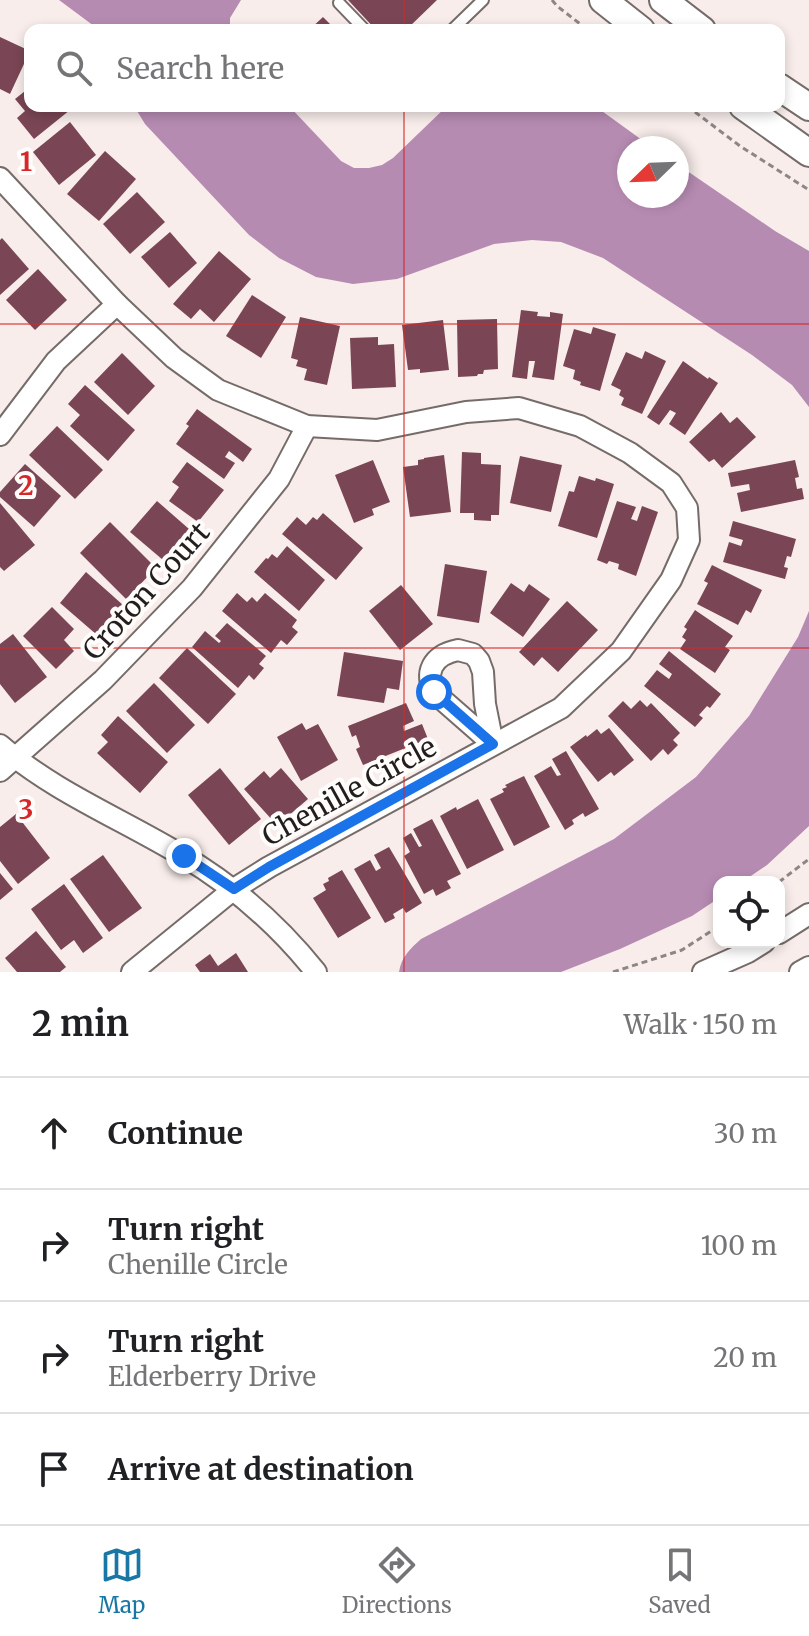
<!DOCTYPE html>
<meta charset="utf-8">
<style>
body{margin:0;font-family:Merriweather,serif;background:#f2f2f2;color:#202124}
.controls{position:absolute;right:24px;bottom:24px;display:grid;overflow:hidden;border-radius:16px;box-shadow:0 4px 12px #0003}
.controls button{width:72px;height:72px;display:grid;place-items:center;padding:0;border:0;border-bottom:2px solid #e0e0e0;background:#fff;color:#202124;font:40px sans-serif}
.compass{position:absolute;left:617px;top:136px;width:72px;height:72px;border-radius:50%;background:#fff;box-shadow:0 4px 12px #0003;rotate:247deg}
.stop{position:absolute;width:24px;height:24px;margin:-18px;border:6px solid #1a73e8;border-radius:50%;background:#fff}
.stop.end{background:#1a73e8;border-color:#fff;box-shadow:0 2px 8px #0008}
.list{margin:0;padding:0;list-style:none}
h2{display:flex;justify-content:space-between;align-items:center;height:104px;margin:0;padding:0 32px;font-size:34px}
h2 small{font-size:26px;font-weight:400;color:#757577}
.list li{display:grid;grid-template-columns:52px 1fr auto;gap:24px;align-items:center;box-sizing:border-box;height:112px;padding:0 32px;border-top:2px solid #e0e0e0}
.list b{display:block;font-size:30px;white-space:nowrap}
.list p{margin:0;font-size:26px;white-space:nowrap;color:#757577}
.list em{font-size:26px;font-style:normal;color:#757577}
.icon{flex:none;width:44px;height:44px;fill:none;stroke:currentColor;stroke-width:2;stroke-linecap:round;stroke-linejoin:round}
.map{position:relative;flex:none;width:809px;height:972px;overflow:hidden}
.search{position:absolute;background:#fff;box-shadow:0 4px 12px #0003;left:24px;right:24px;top:24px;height:88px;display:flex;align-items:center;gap:20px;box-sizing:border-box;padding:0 28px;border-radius:16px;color:#757577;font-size:30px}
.sheet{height:552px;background:#fff}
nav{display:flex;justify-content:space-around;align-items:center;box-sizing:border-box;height:112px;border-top:2px solid #e0e0e0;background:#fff;font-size:22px;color:#757577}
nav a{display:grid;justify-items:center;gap:4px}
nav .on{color:#1877a4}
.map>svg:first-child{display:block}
</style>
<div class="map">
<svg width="809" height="972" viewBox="0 0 809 972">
<rect width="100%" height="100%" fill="#f8edeb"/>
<g fill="#b68bb2">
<path d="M59,0h182l-11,18v12h-134l-2,-4z"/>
<path d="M134,106h155l52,55 13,7h15l13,-3 11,-7 54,-52h148l58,42h-24v48h48v-32l98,67 34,20v156l-17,-22 -40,-30 -149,-97 -42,-16 -29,-2 -38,4 -97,35 -44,5 -37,-7 -37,-19 -30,-23 -104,-111z"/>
<path d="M809,611v215l-42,39 -25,17h-23v16l-27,18 -72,33 -59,23h-162c2,-15 12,-24 22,-33l193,-100 82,-62 53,-61 49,-79z"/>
</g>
<g fill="#7a4656">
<path d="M348,0h89l-31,30h-30z"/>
<path d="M323,17l13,13h-27z"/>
<path d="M0,37l30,14 -20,43 -10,-5z"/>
<path d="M30,87v19h45l-41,33 -17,-21 8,-7 -10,-12z"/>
<path d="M70,122l26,33 -37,30 -26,-33z"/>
<path d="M105,151l31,28 -37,42 -32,-27z"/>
<path d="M137,192l28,30 -35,32 -27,-30z"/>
<path d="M170,232l27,31 -28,25 -28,-31z"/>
<path d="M2,238l27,31 -29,26v-55z"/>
<path d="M219,251l32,28 -37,43 -14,-13 -9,10 -18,-15z"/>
<path d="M38,269l29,31 -32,30 -29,-30z"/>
<path d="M252,295l34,22 -25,41 -35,-22z"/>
<path d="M521,310l17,2 -1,4 13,1v-5l13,2 -9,66 -22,-3 3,-16h-6l-2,18 -15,-2z"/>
<path d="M300,317l40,9 -13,59 -23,-5 3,-11 -11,-3 2,-6 -7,-2z"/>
<path d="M497,319l1,50 -14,1 -1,4h-5l-1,2 -19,1 -1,-57z"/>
<path d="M443,320l6,50 -29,3v-4l-12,1 -6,-45z"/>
<path d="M593,327l23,7 -16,57 -20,-6 1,-3 -8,-3 2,-9 -12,-4 11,-37 17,5z"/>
<path d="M378,337v8l16,-1 2,43 -44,2 -2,-51z"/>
<path d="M645,351l21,10 -24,53 -21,-9 3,-7 -5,-3 2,-5 -10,-5 15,-33 16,7z"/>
<path d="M122,353l33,33 -27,29 -34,-33z"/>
<path d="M683,361l25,18 1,-2 9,6 -33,52 -16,-11 7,-11 -6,-3 -11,15 -12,-8z"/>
<path d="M85,385l50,45 -27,31 -38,-35 10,-11 -12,-11z"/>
<path d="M197,409l55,40 -9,13 -14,-11 -4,6 10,6 -11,16 -48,-35 13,-18 -3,-2z"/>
<path d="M721,412l9,11 7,-6 19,20 -34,31 -8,-9 -5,3 -20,-20z"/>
<path d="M57,426l46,44 -28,29 -46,-44z"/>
<path d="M462,452l19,1v11l20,1 -2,50h-8v6l-17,-1v-7h-14z"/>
<path d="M444,455l7,57 -41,5 -7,-50 15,-2v-5l6,-1v-1z"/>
<path d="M520,456l42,9 -11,47 -41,-9z"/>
<path d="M373,460l17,42 -18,7 2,6 -20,8 -19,-48z"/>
<path d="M795,460l4,17 -4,1 2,11 5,-1 2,11 -63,13 -4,-19 13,-3 -1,-6 -18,3 -3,-14z"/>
<path d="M187,462l37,28 -26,32 -29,-21 10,-14 -7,-5z"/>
<path d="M25,464l36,32 -27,31 -34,-30v-5z"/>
<path d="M579,476l16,5 1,-3 18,6 -17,54 -39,-12 11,-35 5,1z"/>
<path d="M157,501l32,28 -26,31 -33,-28z"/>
<path d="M617,501l19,6 -5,12 6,2 5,-15 16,6 -22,64 -18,-7 1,-5 -10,-3 -2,3 -10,-4z"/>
<path d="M0,503l35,42 -31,26 -4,-4z"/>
<path d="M323,513l40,35 -27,32 -54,-46 15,-17 9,8 7,-8 4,3z"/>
<path d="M733,521l63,18 -5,18 -4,-1 -3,11 4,1 -3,11 -62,-17 6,-20 12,4 2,-6 -14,-4z"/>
<path d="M110,522l46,46 -30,31 -46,-46z"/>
<path d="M287,546l38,34 -26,31 -45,-39 12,-14 2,1 4,-5 5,4z"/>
<path d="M445,564l42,7 -8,52 -42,-7z"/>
<path d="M712,565l50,25 -11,23 -5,-3 -8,15 -41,-21 11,-21 -4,-2z"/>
<path d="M86,572l37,33 -26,30 -37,-32z"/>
<path d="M511,583l13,9 5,-8 21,15 -27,38 -33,-24z"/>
<path d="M401,585l32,39 -33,26 -31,-39z"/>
<path d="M237,593l10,9 5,-5 5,5 8,-9 32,27 -5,7 6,5 -11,13 -6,-5 -10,13 -49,-42z"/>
<path d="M567,601l31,29 -40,42 -16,-15 -8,9 -15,-14z"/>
<path d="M52,607l22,22 -10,11 10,11 -18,18 -33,-33z"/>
<path d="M695,610l38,26 -8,11 5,3 -15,23 -35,-24 6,-9 -4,-3 5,-8 -3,-2z"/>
<path d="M227,623l39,33 -7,8 5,4 -10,12 -5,-5 -11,13 -46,-41 13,-16 14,12 2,-2 -6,-5z"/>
<path d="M13,634l34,43 -32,26 -15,-19v-40z"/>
<path d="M187,648l49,46 -28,30 -49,-46z"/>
<path d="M669,651l52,43 -11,14 -3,-2 -8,9 4,3 -8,9 -51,-41 13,-16 12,9 3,-5 -13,-10z"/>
<path d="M344,652l59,9 -4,29 -12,-2 -3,15 -47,-7z"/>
<path d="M154,683l41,42 -28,28 -41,-42z"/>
<path d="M640,700l7,7 4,-4 29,30 -7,7 5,5 -10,10 -5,-6 -12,12 -43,-45 15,-15 8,8z"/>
<path d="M406,703l8,18 -11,5 1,5 18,-7 6,15 -65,26 -7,-16 4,-2 -4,-12 -4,2 -4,-11z"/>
<path d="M118,716l50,46 -28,31 -43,-40 11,-11 -7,-7z"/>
<path d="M302,723l4,7 12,-6 20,36 -37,21 -24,-44z"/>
<path d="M609,728l25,32 -20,16 -3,-4 -13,10 -28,-35 16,-12 1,2 10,-8 4,5z"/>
<path d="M566,751l33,58 -14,8 -2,-4 -11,7 2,4 -9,6 -31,-54 17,-10 6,10 4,-1 -9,-16z"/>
<path d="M220,768l41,51 -32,26 -41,-50z"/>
<path d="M281,768l27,31 -21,18 -3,-3 -10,8 -30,-33 20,-18 6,7z"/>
<path d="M524,776l26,51 -36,19 -24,-47 14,-7 -2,-3 5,-2 -2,-2z"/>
<path d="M478,799l26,51 -37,19 -27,-53 16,-9 1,3z"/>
<path d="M16,814l34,44 -32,26 -18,-23v-34z"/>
<path d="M432,819l29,55 -14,7 4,7 -15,8 -3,-7 -9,5 -20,-38 6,-4 -7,-14 8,-5 8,14 3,-1 -9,-17z"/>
<path d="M389,847l33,56 -16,10 -3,-5 -10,6 2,4 -10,5 -31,-54 16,-9 6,11 5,-3 -7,-13z"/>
<path d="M103,855l39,53 -33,24 -39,-53z"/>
<path d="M342,870l29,48 -33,20 -25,-40 13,-8 -3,-6 6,-3 -1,-3z"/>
<path d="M0,873l13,16 -13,11z"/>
<path d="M64,884l39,54 -20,15 -9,-13 -13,10 -30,-41z"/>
<path d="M36,931l30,36 -6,5h-43l-12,-14z"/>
<path d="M236,953l12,19h-48l-5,-7 15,-11 8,12z"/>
</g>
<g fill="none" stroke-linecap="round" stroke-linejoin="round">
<g stroke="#756c6a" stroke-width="14">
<g id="service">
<path d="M339,3l26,27"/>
<path d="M452,30l31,-30"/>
</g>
</g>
<g stroke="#756c6a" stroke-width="24">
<g id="minor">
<path d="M0,178l117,126 57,54 44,32 89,36 70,4 89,-18 53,-4 61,18 50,27 41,30 16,25 2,32 -18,40 -50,71 -60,57 -292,159 -35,22 -102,83"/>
<path d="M0,435l56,-74 61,-57"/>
<path d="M458,650l15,4 6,7 4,11 2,32 8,40 -56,-49c-15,-22 -4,-40 21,-45z"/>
<path d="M0,745c54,47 122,74 183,111 51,30 96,70 133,116"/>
<path d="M0,771l103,-91 89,-92 87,-109 28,-53"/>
<path d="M779,933l30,-19"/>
<path d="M703,972l45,-20 16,-10"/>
<path d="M800,972l9,-5"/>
</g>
</g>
<g stroke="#756c6a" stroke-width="30">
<g id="tertiary">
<path d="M603,0l38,30"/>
<path d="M663,0l39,30"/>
<path d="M779,87l30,20"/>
<path d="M743,106l66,47"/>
</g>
</g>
<g stroke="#8d8684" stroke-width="3" stroke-dasharray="6 4" stroke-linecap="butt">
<path d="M552,0l5,6 31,24"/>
<path d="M687,106l53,40 69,44"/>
<path d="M779,882l30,-23"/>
<path d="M613,972l69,-22 37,-24"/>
</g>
<use href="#service" stroke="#fff" stroke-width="10"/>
<use href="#minor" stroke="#fff" stroke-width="20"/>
<use href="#tertiary" stroke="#fff" stroke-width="26"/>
</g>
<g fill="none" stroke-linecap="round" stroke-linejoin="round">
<path stroke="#1a73e8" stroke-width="10" d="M184,856l50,33 35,-22 224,-123 -59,-52"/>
</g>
<path fill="none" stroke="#d62828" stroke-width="2" stroke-opacity="0.55" d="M404,0v30M404,106v866M0,324h809M0,648h809"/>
<g text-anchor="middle" stroke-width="8" stroke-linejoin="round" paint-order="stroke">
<g font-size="28" fill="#221e1d" stroke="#fffdfc">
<text transform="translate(146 591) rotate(-48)" y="10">Croton Court</text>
<text transform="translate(349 791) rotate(-29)" y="10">Chenille Circle</text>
</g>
</g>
<g font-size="26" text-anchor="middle" font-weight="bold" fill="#d62828" stroke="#fffdfc" stroke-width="8" stroke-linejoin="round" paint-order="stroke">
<text x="26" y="171">1</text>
<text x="26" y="495">2</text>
<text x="26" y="819">3</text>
</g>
</svg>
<div class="controls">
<button><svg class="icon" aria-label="locate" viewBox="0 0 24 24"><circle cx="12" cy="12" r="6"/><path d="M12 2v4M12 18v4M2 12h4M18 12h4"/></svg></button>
</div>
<svg class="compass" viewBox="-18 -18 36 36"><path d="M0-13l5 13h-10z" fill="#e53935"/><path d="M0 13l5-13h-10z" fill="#757577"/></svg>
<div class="stop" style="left:434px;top:692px"></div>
<div class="stop end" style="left:184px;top:856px"></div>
<div class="search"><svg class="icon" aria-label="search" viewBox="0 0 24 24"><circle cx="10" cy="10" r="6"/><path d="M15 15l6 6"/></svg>Search here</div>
</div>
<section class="sheet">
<h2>2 min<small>Walk · 150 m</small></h2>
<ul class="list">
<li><svg class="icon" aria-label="ahead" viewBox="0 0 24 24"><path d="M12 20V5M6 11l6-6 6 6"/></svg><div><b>Continue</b></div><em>30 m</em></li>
<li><svg class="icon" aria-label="right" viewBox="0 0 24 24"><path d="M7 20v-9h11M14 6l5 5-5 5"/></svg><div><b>Turn right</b><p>Chenille Circle</p></div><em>100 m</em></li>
<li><svg class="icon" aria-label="right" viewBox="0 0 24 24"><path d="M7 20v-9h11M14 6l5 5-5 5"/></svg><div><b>Turn right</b><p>Elderberry Drive</p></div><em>20 m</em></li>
<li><svg class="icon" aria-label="arrive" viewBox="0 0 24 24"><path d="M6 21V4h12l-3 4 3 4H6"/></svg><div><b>Arrive at destination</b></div></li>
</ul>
</section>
<nav>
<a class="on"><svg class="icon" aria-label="map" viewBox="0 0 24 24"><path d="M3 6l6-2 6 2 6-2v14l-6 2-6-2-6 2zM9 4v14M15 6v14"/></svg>Map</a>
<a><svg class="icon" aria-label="directions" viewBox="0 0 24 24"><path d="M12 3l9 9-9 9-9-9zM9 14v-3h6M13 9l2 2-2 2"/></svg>Directions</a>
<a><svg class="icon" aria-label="saved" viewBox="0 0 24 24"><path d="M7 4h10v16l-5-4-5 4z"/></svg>Saved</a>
</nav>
